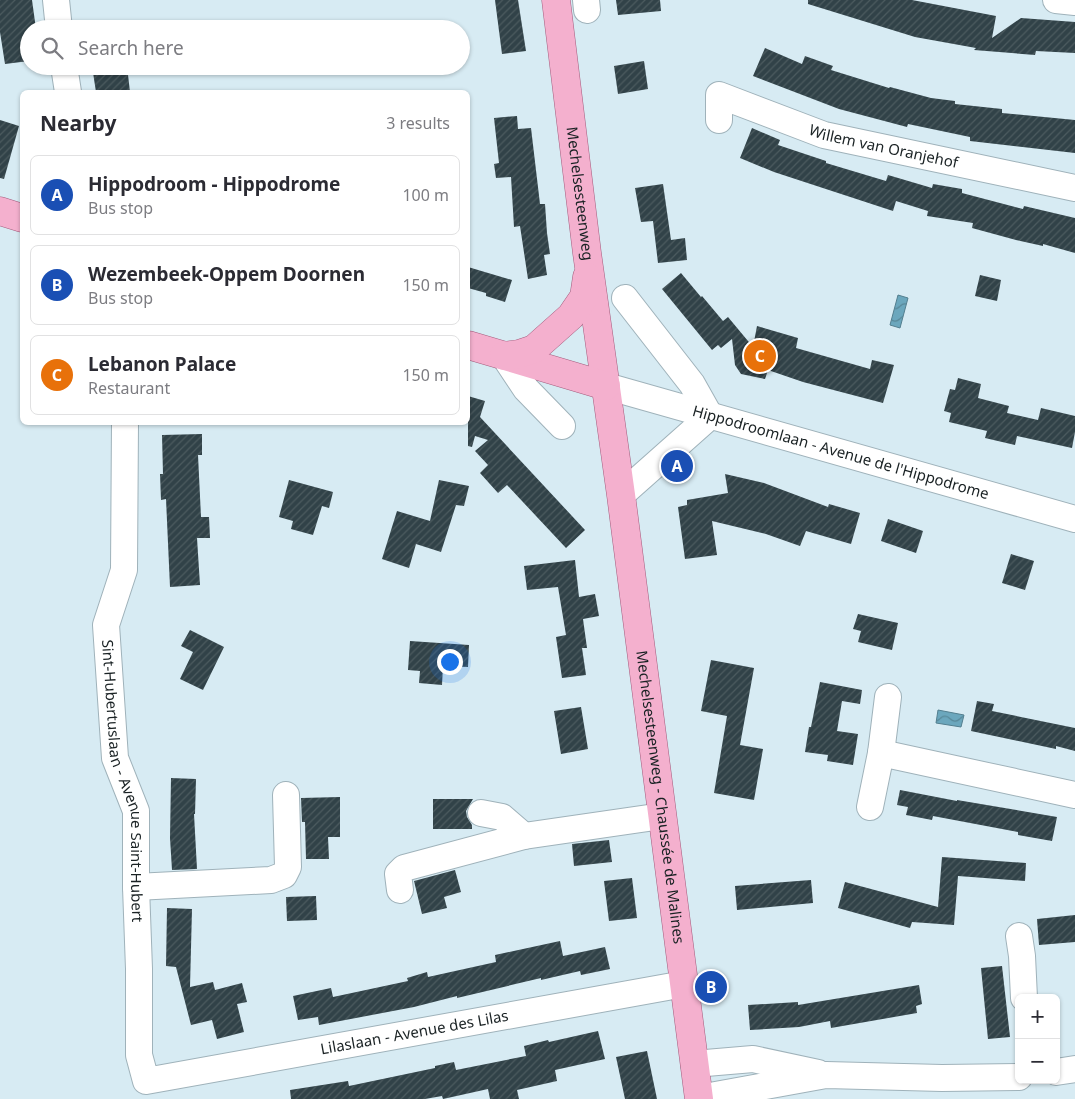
<!DOCTYPE html>
<meta charset="utf-8">
<style>
body{margin:0;font-family:"Noto Sans",sans-serif;background:#f7f7f7;color:#2b2b33}
.controls{position:absolute;right:15px;bottom:15px;display:grid;overflow:hidden;border-radius:8px;box-shadow:0 1px 4px #0004}
.controls button{width:45px;height:45px;display:grid;place-items:center;padding:0;border:0;border-bottom:1px solid #e1e1e2;background:#fff;color:#2b2b33;font:25px sans-serif}
.you{position:absolute;left:449px;top:661px;width:18px;height:18px;margin:-12px;border:4px solid #fff;border-radius:50%;background:#1a73e8;box-shadow:0 0 0 8px #1a73e833}
.badge{display:grid;place-items:center;width:32px;height:32px;border-radius:50%;background:#7c3aed;color:#fff;font-size:16px;font-weight:700}
.pin{position:absolute;translate:-50% -50%;border:2px solid #fff;box-shadow:0 1px 5px #0006}
.list{margin:0;padding:0;list-style:none}
h2{display:flex;justify-content:space-between;align-items:center;height:65px;margin:0;padding:0 20px;font-size:21px}
h2 small{font-size:16px;font-weight:400;color:#7c7c81}
.list li{display:grid;grid-template-columns:32px 1fr auto;gap:15px;align-items:center;box-sizing:border-box;height:80px;margin:0 10px 10px;padding:0 10px;border:1px solid #e1e1e2;border-radius:8px}
.list b{display:block;font-size:19px;white-space:nowrap}
.list p{margin:0;font-size:16px;white-space:nowrap;color:#7c7c81}
.list em{font-size:16px;font-style:normal;color:#7c7c81}
.icon{flex:none;width:28px;height:28px;fill:none;stroke:currentColor;stroke-width:2;stroke-linecap:round;stroke-linejoin:round}
.map{position:relative;flex:none;width:1075px;height:1099px;overflow:hidden}
.search{position:absolute;background:#fff;box-shadow:0 1px 4px #0004;left:20px;top:20px;width:450px;height:55px;display:flex;align-items:center;gap:12px;box-sizing:border-box;padding:0 18px;border-radius:28px;color:#7c7c81;font-size:19px}
.panel{position:absolute;background:#fff;box-shadow:0 1px 4px #0004;left:20px;top:90px;width:450px;height:335px;border-radius:8px}
.map>svg:first-child{display:block}
</style>
<div class="map">
<svg width="1075" height="1099" viewBox="0 0 1075 1099">
<defs>
<pattern id="water-waves" width="16" height="10" patternUnits="userSpaceOnUse" patternTransform="scale(1.25)"><rect width="16" height="10" fill="#6ba7bd"/><path d="M0 5q4-4 8 0t8 0" fill="none" stroke="#578899"/></pattern>
<pattern id="building-hatch" width="6" height="6" patternUnits="userSpaceOnUse" patternTransform="scale(1.25)"><rect width="6" height="6" fill="#314248"/><path d="M-1 1l2-2M0 6l6-6M5 7l2-2" fill="none" stroke="#4c5b5f"/></pattern>
</defs>
<rect width="100%" height="100%" fill="#d7ebf3"/>
<g fill="url(#water-waves)" stroke="#537f8f">
<path d="M898,295l10,3 -8,30 -10,-3z"/>
<path d="M938,710l26,5 -3,12 -25,-4z"/>
</g>
<g fill="url(#building-hatch)">
<path d="M0,0h32l4,29h-7v32l-24,3 -5,-32z"/>
<path d="M495,0h23l8,51 -24,3z"/>
<path d="M616,0h44l1,11 -43,4z"/>
<path d="M808,0h104l84,16 -4,22 29,-20 54,4v31l-39,-2 -1,4 -61,-5 2,-2 -61,-11 -107,-33z"/>
<path d="M765,48l37,16 3,-8 28,10 -2,4 58,18 1,-1 41,11 24,3v3l47,5v4l73,7v33l-105,-12v-4l-62,-13 -1,3 -68,-18 -86,-33z"/>
<path d="M644,61l4,28 -30,5 -4,-28z"/>
<path d="M92,66h35l3,26h-34z"/>
<path d="M517,116l1,13 13,-1 9,76h5l2,29 3,21 -6,1 3,20 -19,4 -8,-53 -6,1 -3,-50 -15,1 -2,-14 5,-1 -5,-45z"/>
<path d="M0,120l19,6 -15,53 -4,-1z"/>
<path d="M752,128l28,12 -2,5 48,16v2l60,18 2,-6 44,13 1,-4 29,5v4l61,16 1,-3 51,12v35l-32,-9v2l-27,-6 -44,-12 1,-5 -46,-7 1,-5 -32,-10 -3,10 -119,-39 -34,-14z"/>
<path d="M663,184l8,56 14,-2 2,22 -29,3 -5,-42 -12,1 -6,-34z"/>
<path d="M468,267l44,13 -7,22 -19,-6v-3l-18,-5z"/>
<path d="M681,273l20,24 1,-1 21,25 5,-4 25,30 4,-21 41,12 -2,10 74,21 2,-9 22,5 -11,38 -80,-21 -35,-12 -3,9 -24,-5 -6,-9 -3,-26 -11,9 -3,-3 -6,5 -50,-61z"/>
<path d="M980,275l21,5 -4,21 -22,-5z"/>
<path d="M958,378l23,6 -3,14 31,8 -2,7 31,7 3,-12 34,8v16l-3,16 -55,-12 -2,9 -30,-7 2,-7 -38,-9 2,-9 -7,-2 6,-22 5,1z"/>
<path d="M468,396l17,5 -5,16 105,113 -19,18 -59,-63 -9,8 -18,-20 8,-8 -13,-14 13,-11 -13,-4 -3,11 -4,-1z"/>
<path d="M202,434v21h-4l3,62h8l1,21h-13l3,47 -30,2 -4,-88 -5,1 -1,-26h3l-1,-39z"/>
<path d="M725,474l39,9 64,24 1,-3 31,9 -9,31 -45,-13 -6,15 -34,-12 -54,-13 5,34 -32,4 -7,-52 9,-2v-5l41,-7z"/>
<path d="M289,480l44,12 -4,16 -7,-2 -9,29 -22,-6 2,-8 -14,-4z"/>
<path d="M439,480l30,6 -5,20 -8,-1 -15,47 -25,-8 -7,24 -27,-9 15,-48 33,10z"/>
<path d="M888,519l35,12 -7,22 -35,-12z"/>
<path d="M1011,554l23,7 -9,29 -23,-7z"/>
<path d="M575,560l4,37 16,-3 4,22 -16,3 4,29h-5l4,27 -24,3 -6,-41 10,-2 -8,-48 -31,3 -3,-24z"/>
<path d="M858,614l40,9 -6,27 -34,-8 3,-11 -8,-2z"/>
<path d="M190,630l34,17 -21,43 -23,-11 13,-27 -12,-6z"/>
<path d="M410,641l59,4 -1,22 -25,-1 -1,19 -23,-2 1,-12 -12,-1z"/>
<path d="M711,660l43,8 -14,77 23,4 -9,51 -40,-7 13,-77 -26,-5z"/>
<path d="M820,682l42,8 -2,14 -18,-3 -5,30 21,3 -5,31 -26,-4 1,-6 -23,-3 4,-25h2z"/>
<path d="M977,701l17,3 -2,7 83,17v23l-19,-5v3l-85,-18z"/>
<path d="M581,707l7,42 -27,5 -7,-43z"/>
<path d="M171,778l25,1 -1,35h-1l3,55 -25,1 -2,-32z"/>
<path d="M900,790l57,11v-1l100,17 -5,24 -34,-6v-3l-85,-16 -1,4 -26,-5 2,-8 -11,-2z"/>
<path d="M340,797v40h-12l1,22h-23l-1,-37h-3l-1,-24z"/>
<path d="M433,799h40l-7,12 1,6 5,8v4h-39z"/>
<path d="M609,840l3,22 -38,4 -2,-22z"/>
<path d="M942,857l84,6 -1,18 -67,-5 -4,49 -42,-3 -2,6 -72,-20 7,-26 93,25z"/>
<path d="M455,870l6,22 -17,5 3,11 -25,6 -8,-33z"/>
<path d="M632,878l5,40 -28,3 -5,-40z"/>
<path d="M811,880l2,23 -76,7 -2,-24z"/>
<path d="M316,896l1,24 -30,1 -1,-24z"/>
<path d="M167,908l25,1 -2,78 23,-5 2,8 27,-7 5,19 -10,2 7,28 -27,7 -5,-19 -21,5 -15,-58 -10,-1z"/>
<path d="M1075,915v27l-36,3 -2,-26z"/>
<path d="M560,941l3,15 42,-9 5,22 -29,6 -1,-4 -39,9v-2l-84,20v-2l-43,11 -95,18 -1,-8 -20,3 -5,-24 38,-8 2,9 75,-16 -1,-3 20,-6 1,5 68,-15 -1,-7z"/>
<path d="M1002,966l8,71 -22,2 -7,-71z"/>
<path d="M919,985l3,19 -6,2 1,7 -86,15 -1,-7 -31,6 -49,3 -2,-25 50,-3v3z"/>
<path d="M598,1031l7,28 -50,11 2,11 -40,9 2,9h-29l-2,-10 -45,10 -1,-3 -17,3h-134l-1,-9 58,-9 1,5 86,-18v-2l19,-4 2,8 70,-14 -2,-10 24,-6 1,2z"/>
<path d="M647,1051l10,48h-32l-9,-42z"/>
</g>
<g fill="none" stroke-linecap="round" stroke-linejoin="round">
<g stroke="#9fb2ba" stroke-width="28">
<g id="minor">
<path d="M56,0l3,29"/>
<path d="M586,0l1,10"/>
<path d="M1056,0l19,2"/>
<path d="M64,66l4,26"/>
<path id="s1" d="M719,120v-25l105,40 251,53"/>
<path d="M625,298l67,86 18,32"/>
<path d="M504,356l22,33 36,37"/>
<path id="s2" d="M606,386l469,133"/>
<path id="s3" d="M125,422l-1,148 -18,55 9,133 21,53v76l3,82v86l7,26 538,-97"/>
<path d="M621,495l89,-79"/>
<path d="M881,753l194,42"/>
<path d="M870,807l11,-54 7,-56"/>
<path d="M481,813l21,4 22,19"/>
<path d="M136,887l135,-7 13,-5 4,-8 -2,-72"/>
<path d="M400,890l-2,-16 6,-6 120,-32 138,-20"/>
<path d="M1019,936l3,20 2,42"/>
<path d="M694,1064l59,-5 65,14"/>
<path d="M1056,1072l19,-3"/>
<path d="M699,1098l127,-23 116,3 77,-1"/>
</g>
</g>
<g stroke="#a35c7d" stroke-width="29">
<g id="major">
<path id="s4" d="M556,0l31,253 34,242 78,604"/>
<path d="M0,211l22,7"/>
<path d="M468,345l138,41"/>
<path d="M504,356l15,-2 15,-5 37,-33 13,-19 3,-20"/>
</g>
</g>
<use href="#minor" stroke="#fff" stroke-width="26"/>
<use href="#major" stroke="#f4b0ce" stroke-width="28"/>
</g>
<g text-anchor="middle" stroke-width="5" stroke-linejoin="round" paint-order="stroke">
<g font-size="15" fill="#1a2224" stroke="#e8f8fe">
<text dy="5" stroke="none"><textPath href="#s1" startOffset="198">Willem van Oranjehof</textPath></text>
<text dy="5" stroke="none"><textPath href="#s4" startOffset="195">Mechelsesteenweg</textPath></text>
<text dy="5" stroke="none"><textPath href="#s2" startOffset="244">Hippodroomlaan - Avenue de l'Hippodrome</textPath></text>
<text dy="5" stroke="none"><textPath href="#s3" startOffset="364">Sint-Hubertuslaan - Avenue Saint-Hubert</textPath></text>
<text dy="5" stroke="none"><textPath href="#s4" startOffset="804">Mechelsesteenweg - Chaussée de Malines</textPath></text>
<text dy="5" stroke="none"><textPath href="#s3" startOffset="940">Lilaslaan - Avenue des Lilas</textPath></text>
</g>
</g>
</svg>
<div class="controls">
<button>+</button>
<button>−</button>
</div>
<div class="you"></div>
<div class="pin badge" style="left:677px;top:466px;background:#1a4fb4">A</div>
<div class="pin badge" style="left:711px;top:987px;background:#1a4fb4">B</div>
<div class="pin badge" style="left:760px;top:356px;background:#e8710a">C</div>
<div class="search"><svg class="icon" aria-label="search" viewBox="0 0 24 24"><circle cx="10" cy="10" r="6"/><path d="M15 15l6 6"/></svg>Search here</div>
<section class="panel">
<h2>Nearby<small>3 results</small></h2>
<ul class="list">
<li><span class="badge" style="background:#1a4fb4">A</span><div><b>Hippodroom - Hippodrome</b><p>Bus stop</p></div><em>100 m</em></li>
<li><span class="badge" style="background:#1a4fb4">B</span><div><b>Wezembeek-Oppem Doornen</b><p>Bus stop</p></div><em>150 m</em></li>
<li><span class="badge" style="background:#e8710a">C</span><div><b>Lebanon Palace</b><p>Restaurant</p></div><em>150 m</em></li>
</ul>
</section>
</div>
